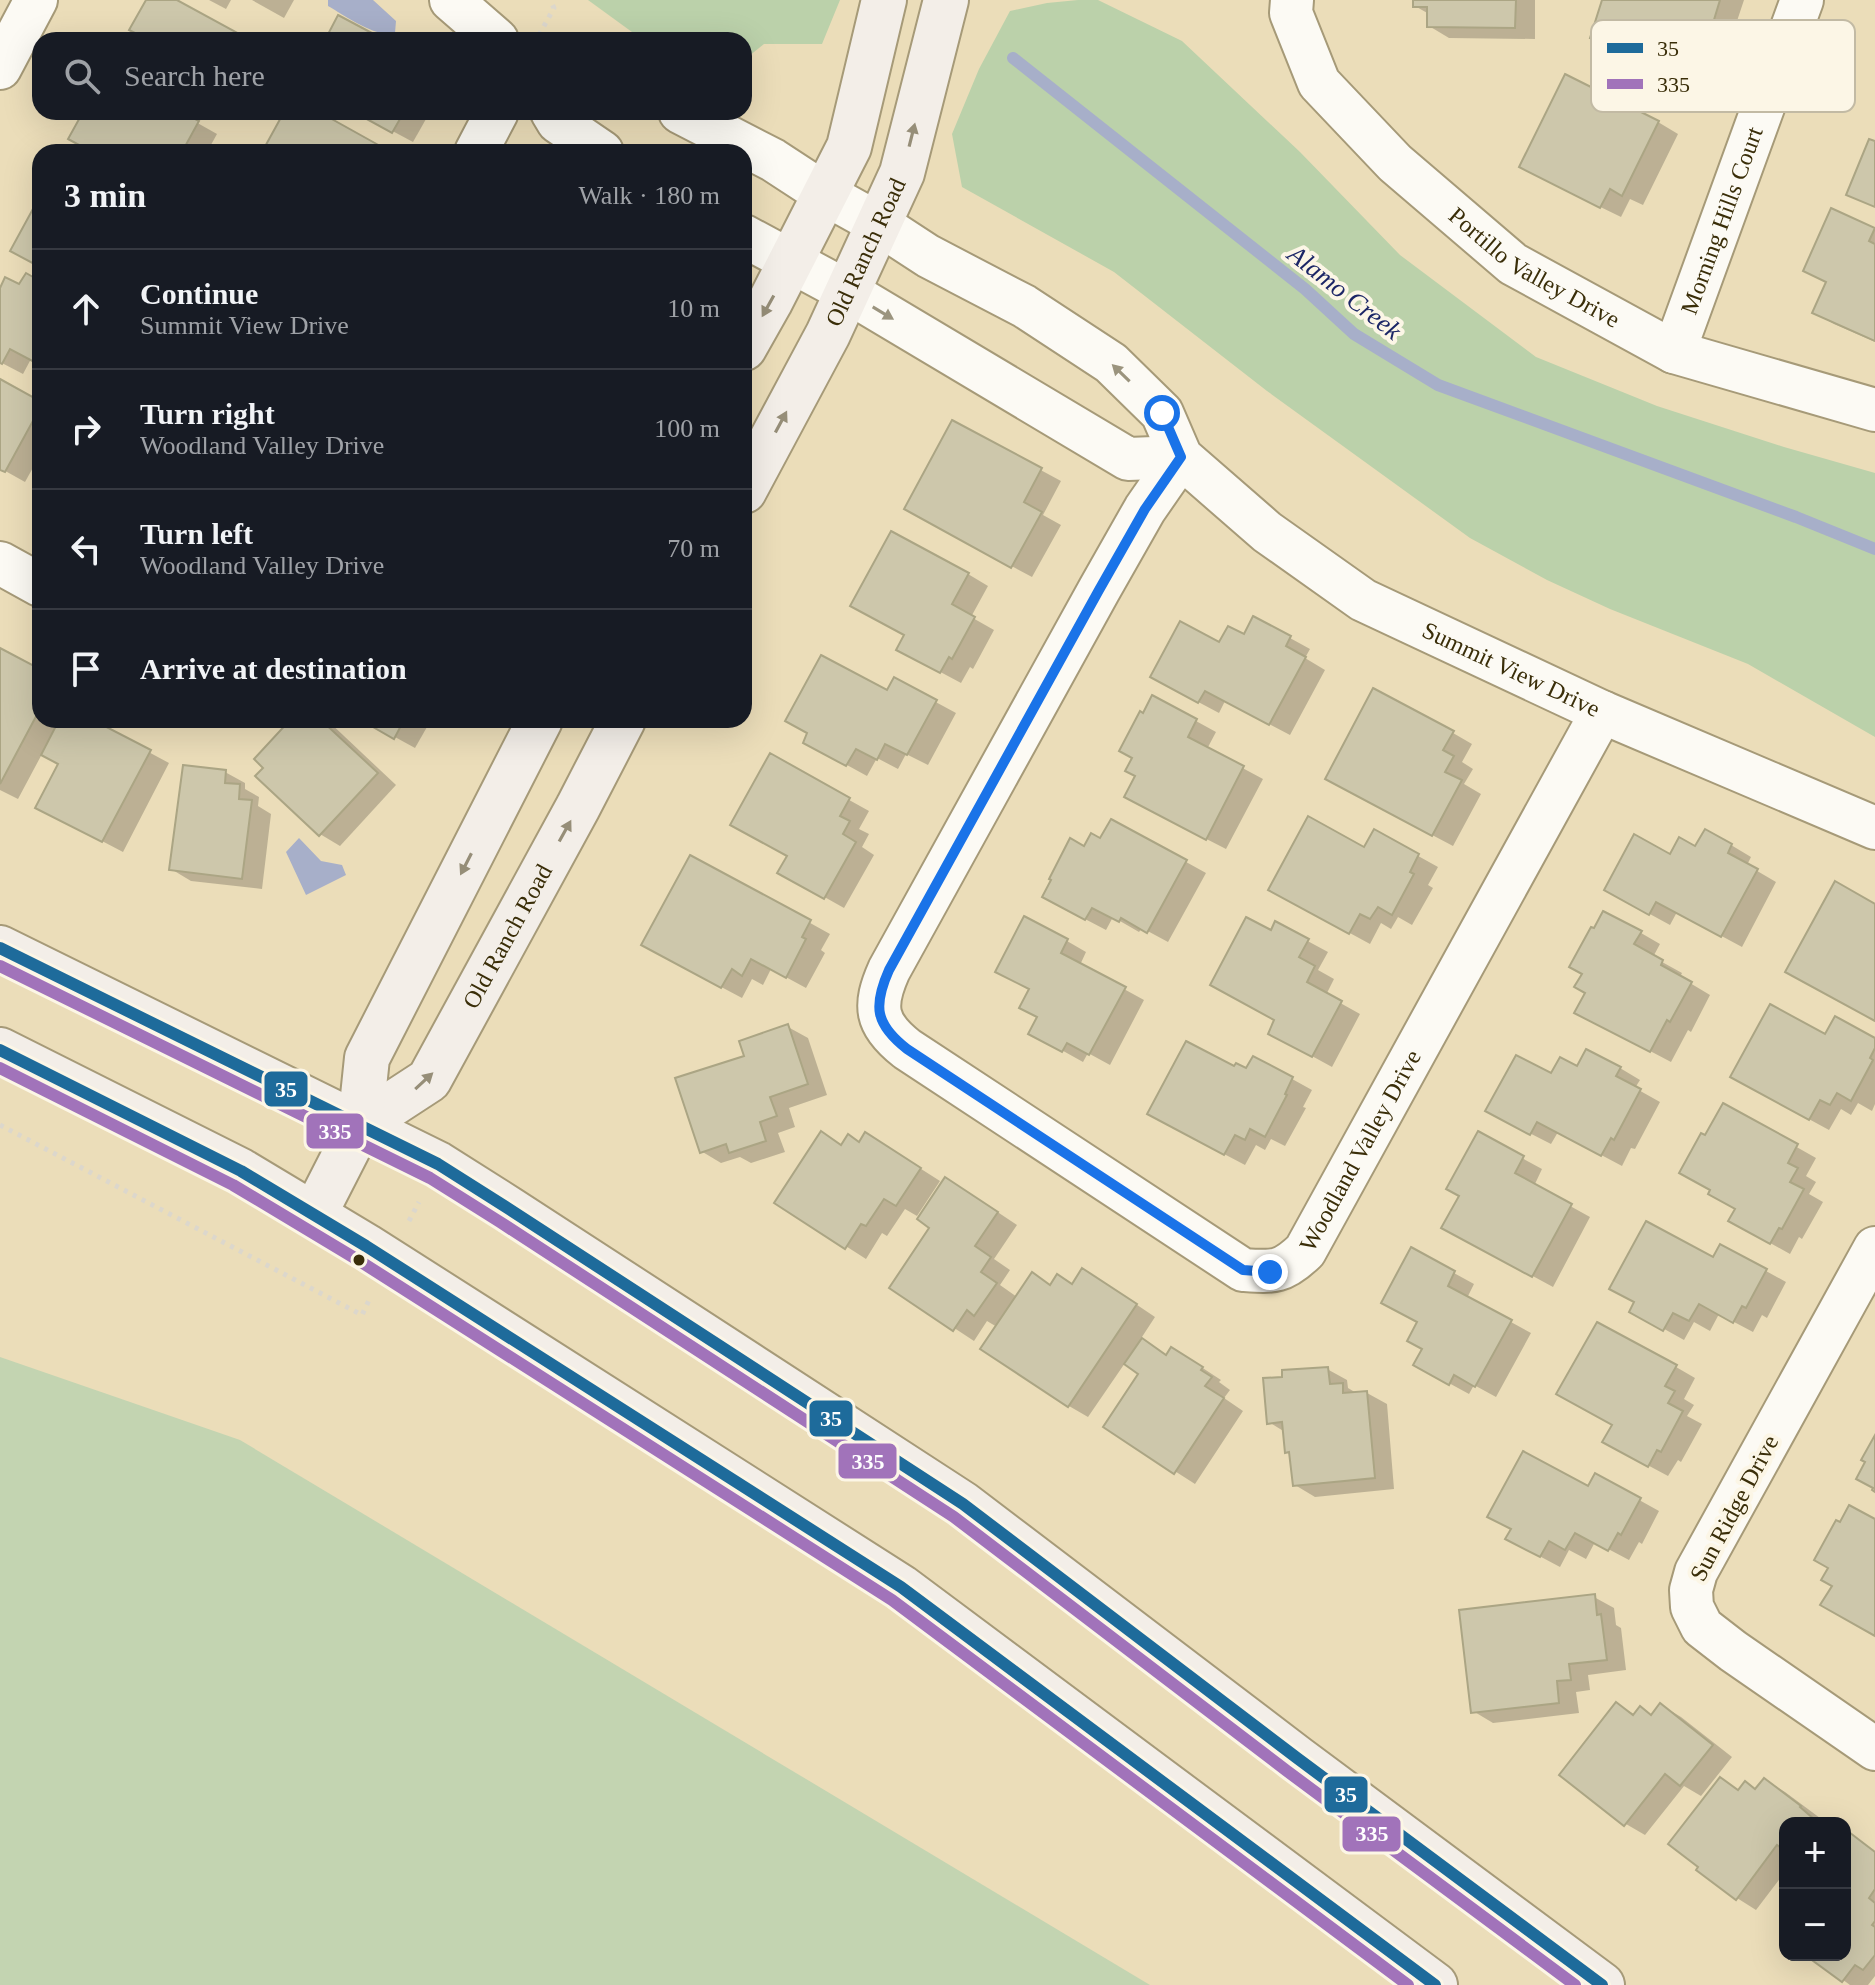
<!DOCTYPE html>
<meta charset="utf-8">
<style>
body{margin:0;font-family:Georgia,serif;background:#242831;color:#f1f3f6}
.controls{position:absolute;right:24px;bottom:24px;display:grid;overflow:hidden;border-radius:16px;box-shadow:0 8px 32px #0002}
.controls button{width:72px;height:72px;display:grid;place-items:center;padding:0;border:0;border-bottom:2px solid #363941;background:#171b24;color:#f1f3f6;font:40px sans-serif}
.stop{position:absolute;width:24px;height:24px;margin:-18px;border:6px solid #1a73e8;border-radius:50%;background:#fff}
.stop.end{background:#1a73e8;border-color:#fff;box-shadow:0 2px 8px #0008}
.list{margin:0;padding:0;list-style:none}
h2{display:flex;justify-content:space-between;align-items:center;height:104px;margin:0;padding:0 32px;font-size:34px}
h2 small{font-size:26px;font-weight:400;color:#9ea1a6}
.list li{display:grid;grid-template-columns:52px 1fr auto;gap:24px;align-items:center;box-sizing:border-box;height:120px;padding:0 32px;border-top:2px solid #363941}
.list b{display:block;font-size:30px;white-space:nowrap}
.list p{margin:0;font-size:26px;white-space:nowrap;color:#9ea1a6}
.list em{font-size:26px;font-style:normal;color:#9ea1a6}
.icon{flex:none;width:44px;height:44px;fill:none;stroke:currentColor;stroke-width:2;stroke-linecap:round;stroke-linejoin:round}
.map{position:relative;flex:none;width:1875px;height:1985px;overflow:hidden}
.search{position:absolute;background:#171b24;box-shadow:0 8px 32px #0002;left:32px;top:32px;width:720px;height:88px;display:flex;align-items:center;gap:20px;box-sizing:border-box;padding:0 28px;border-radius:24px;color:#9ea1a6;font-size:30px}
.panel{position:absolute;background:#171b24;box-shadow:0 8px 32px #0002;left:32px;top:144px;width:720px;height:584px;border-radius:24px}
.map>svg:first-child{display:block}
</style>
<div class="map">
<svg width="1875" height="1985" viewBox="0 0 1875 1985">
<rect width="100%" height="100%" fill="#ebddb9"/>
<path fill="#c3d4b1" d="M0,1357l240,83 910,545h-1150z"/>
<g fill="#bbd1aa">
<path d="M588,0h252l-18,44h-58l-20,16v-20h-101z"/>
<path d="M1078,0h20l84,41 118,111 100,103 136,102 121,49 127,41 91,26v264l-127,-73 -138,-55 -63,-29 -77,-42 -203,-147 -153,-119 -152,-85 -10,-53 27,-65 31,-58 37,-8z"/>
</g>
<g fill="#a7afc9">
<path d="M328,0h45l23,21 -1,12c-20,5 -49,-17 -67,-27z"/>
<path d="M299,838l22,23 21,4 4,10 -40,20 -20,-43z"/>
</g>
<g fill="#0003">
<path d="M209,0h22l-5,9z"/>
<path d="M252,0h42l-10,18z"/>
<path d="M1415,0h120v39l-86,-1 -20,-12v-12l-14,-8z"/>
<path d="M1604,0h140l-14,42 -21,-7 -13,41 -84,-27 -20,-12z"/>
<path d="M85,112h93l39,22 -10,18h-112z"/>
<path d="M357,112h73l-17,30z"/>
<path d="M1658,122l20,12 -35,71 -13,-6 -9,18 -80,-39z"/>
<path d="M1832,211l43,19v112l-41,-18 -19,-11 13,-30 -23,-12z"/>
<path d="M40,283v80l-9,-4 -8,15 -23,-12v-71z"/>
<path d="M0,382l40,21v52l-15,27 -25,-14z"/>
<path d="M953,423l108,58 -18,34 18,10 -29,52 -106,-57z"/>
<path d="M968,574l20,12 -17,31 23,13 -21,39 -3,-2 -9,16 -43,-23 -12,-25z"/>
<path d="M1244,637l46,1 20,11 -5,9 20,12 -35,65 -65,-34 -6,12 -47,-25 48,-44z"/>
<path d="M0,650l40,22v48h49l80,43 -46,89 -65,-34 2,-54 -18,-10 -24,45 -18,-9z"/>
<path d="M895,680l61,33 -28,52 -22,-11 -8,15 -21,-11 -10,18 -62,-34 83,-49z"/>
<path d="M293,720h34l69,65 -56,61 -20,-12 -54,-67z"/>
<path d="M364,720h67l-16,28z"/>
<path d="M1196,721l20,11 -9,17 56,30 -37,70 -80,-41z"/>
<path d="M1453,733l19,11 -10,18 11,7 -9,15 17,10 -28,52 -106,-56z"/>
<path d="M770,756l99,55 -10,18 10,5 -7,13 12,8 -30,53 -64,-36 9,-16z"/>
<path d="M225,772l20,11v6l14,8 -1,9 13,8 -9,75 -71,-8 -20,-12z"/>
<path d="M1112,821l94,52 -38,69 -26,-14 -3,4 -26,-15 -7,13 -42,-22 -11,-29 32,-30 16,-8z"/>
<path d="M1375,832l63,35 -10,18 5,3 -21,37 -14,-8 -7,12 -10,-6 -11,21 -79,-43 74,-52z"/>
<path d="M1731,845l20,12 -4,8 29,17 -34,65 -65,-35 -7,13 -44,-24 45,-45z"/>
<path d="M691,857l139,77 -9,16 4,3 -19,35 -35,-19 -8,16 -11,-6 -10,19 -79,-42z"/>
<path d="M1276,924l52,28 -10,18 16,9 -8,16 34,19 -28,53 -42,-23 -13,-24 -5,-87z"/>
<path d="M1641,933l19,11 -7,13 29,16 -2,4 30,18 -19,37 -3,-2 -17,32 -74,-39 -9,-31 -4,-18z"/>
<path d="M1067,941l19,11 -6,13 64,35 -34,65 -22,-12 -5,9 -52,-29 8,-16 -8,-28z"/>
<path d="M788,1027l20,11 19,57 -38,13 6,19 -17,6 7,19 -34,11 -11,-6 -19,6 -20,-12 46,-94z"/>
<path d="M1826,1037l49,3v64l-3,7 -14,-8 -7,12 -10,-6 -12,21 -77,-42z"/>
<path d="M1254,1058l58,32 -9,17 3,1 -21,38 -14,-7 -6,11 -9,-5 -11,20 -76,-40 66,-56 12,2z"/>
<path d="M1620,1068l20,12 -5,8 25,14 -25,47 -4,-1 -9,18 -64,-34 -7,12 -43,-22 70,-53z"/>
<path d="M1724,1106l92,52 -10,18 10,6 -7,12 14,8 -21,37 -3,-2 -9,17 -59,-33 6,-13 -31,-70z"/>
<path d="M1478,1134l64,35 -8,17 56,31 -37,70 -89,-48 -2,-43z"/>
<path d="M860,1144l25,2 55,35 -23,35 -12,-7 -18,27 -5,-3 -16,26 -89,-57 65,-56z"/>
<path d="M966,1191l51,34 -23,34 16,11 -10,15 17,12 35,-11h21l30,-4 52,35 -15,23 28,16 24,5 29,19 -2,2 11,8 -6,8 19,13 -48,73 -89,-57 35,-53 -16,-11 -37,54 -19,-11 -72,-79 -10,-6 -13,20 -82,-54z"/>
<path d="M1412,1250l62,34 -7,14 64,35 -35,64 -22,-12 -5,9 -33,-18 -11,-28 -6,-26z"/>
<path d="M1714,1260l52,11 20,11 -19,36 -5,-3 -9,17 -34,-18 -9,17 -16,-9 -10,18 -52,-29z"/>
<path d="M1676,1367l19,11 -11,21 10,6 -7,11 15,8 -21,38 -3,-2 -10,16 -43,-23 -10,-29z"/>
<path d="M1327,1369l20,11 1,8 10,6 9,-1 20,11 7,85 -79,8 -20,-12 -3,-31 -5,-2 -2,-20 -16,-10 16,-44z"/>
<path d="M1596,1476l63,35 -17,33 -3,-2 -10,18 -34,-18 -9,17 -17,-9 -9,17 -32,-17 -15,-21 76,-40z"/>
<path d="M1594,1597l20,11 2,17 5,3 5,42 -38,5 2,15 -14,2 3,21 -86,10 -20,-12z"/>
<path d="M1617,1705l19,10 4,-6 13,7 8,-11 20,12 51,40 -31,39 -17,-10 -39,49 -19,-11z"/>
<path d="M1720,1779l20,12 17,-1 8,-10 20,12 35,26 -2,2 4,3h-37v49l-29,38 -19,-12z"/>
<path d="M1845,1831l30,20v125l-7,9h-18l-41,-30h36z"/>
</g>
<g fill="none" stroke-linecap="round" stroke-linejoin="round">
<path stroke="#a7afc9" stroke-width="12" d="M1013,58l292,231 49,45 84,51 358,132 79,32"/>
</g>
<g fill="#cdc7ab" stroke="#aba584" stroke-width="2">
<path d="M146,0h31l68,37 -2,3h-107l3,-5 -10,-5z"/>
<path d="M1413,0h103l-1,28 -88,-1v-20h-14z"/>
<path d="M1602,0h118l-10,33 -21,-7 -13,40 -86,-28z"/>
<path d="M338,15l47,25h-60z"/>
<path d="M1565,74l94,47 -37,75 -12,-7 -10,19 -81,-41z"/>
<path d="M83,112h99l17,9 -17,31h-90l-24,-13z"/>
<path d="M284,112h35l63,35 -3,5h-117z"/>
<path d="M354,112h50l-12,21z"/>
<path d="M1869,139l6,2v66l-29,-12z"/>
<path d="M40,196v71l-30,-16z"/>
<path d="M1831,208l44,20 -6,13 6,3v97l-63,-28 14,-31 -23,-11z"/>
<path d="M26,273l14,8v84l-30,-16 -8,15 -2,-1v-75l5,-11 14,7z"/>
<path d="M0,379l40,22v7l-35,64 -5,-2z"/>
<path d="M952,420l90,48 -18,34 18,10 -31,56 -107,-59z"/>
<path d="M891,531l78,42 -17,31 23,13 -23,42 -3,-2 -9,16 -44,-23 8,-15 -54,-29z"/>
<path d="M1253,616l38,20 -5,10 20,11 -37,68 -64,-34 -7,12 -48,-26 30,-56 39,21 9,-16 16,8z"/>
<path d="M0,648l40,21v40l-40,75z"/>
<path d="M821,655l66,35 7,-13 43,23 -30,55 -22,-11 -8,16 -21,-11 -10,17 -43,-23 4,-10 -22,-12z"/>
<path d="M1373,688l81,43 -11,19 11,6 -9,16 17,8 -30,56 -107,-57z"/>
<path d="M1152,695l45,24 -9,18 56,29 -38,74 -82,-43 11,-21 -10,-5 7,-13 -13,-7 21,-40 3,2z"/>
<path d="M59,720h34l58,30 -49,92 -67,-34 23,-44 -17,-9z"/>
<path d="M290,720h31l57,53 -59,63 -64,-60 8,-8 -9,-9z"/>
<path d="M361,720h43l-10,19z"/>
<path d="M770,753l80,45 -10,18 10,5 -7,13 13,8 -32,57 -47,-26 10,-17 -57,-31z"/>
<path d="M183,765l43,5 -1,13 15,1 -1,15 13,1 -10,79 -73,-9z"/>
<path d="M1308,816l56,31 10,-18 45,25 -9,18 4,2 -22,41 -14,-8 -8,12 -10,-5 -11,20 -81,-44z"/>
<path d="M1111,819l76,41 -40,73 -26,-15 -2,4 -27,-14 -7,12 -43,-23 9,-17 -2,-1 21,-41 14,8 7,-13 9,5z"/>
<path d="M1705,829l27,15 -4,9 30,16 -37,68 -65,-35 -7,13 -45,-25 30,-56 36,20 9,-17 16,9z"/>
<path d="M690,855l121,65 -9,17 4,2 -20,39 -35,-19 -9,17 -10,-7 -11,19 -80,-43z"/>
<path d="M1835,881l40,23v117l-90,-49z"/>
<path d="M1603,911l39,20 -8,13 29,16 -2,5 31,17 -22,40 -3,-2 -17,32 -76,-39 11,-20 -11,-6 8,-13 -13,-7 22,-40 3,1z"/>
<path d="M1024,916l44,23 -7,14 65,34 -37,68 -22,-12 -5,9 -34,-18 9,-17 -18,-9 10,-19 -34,-17z"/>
<path d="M1246,917l25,13 4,-9 34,18 -10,18 16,9 -8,16 35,19 -30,56 -44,-23 6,-14 -64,-35z"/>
<path d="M1770,1004l55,30 10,-18 40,22v10l-5,10 3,2 -22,41 -14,-8 -7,12 -10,-5 -11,20 -79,-43z"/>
<path d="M788,1024l20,60 -38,13 7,19 -17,6 6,19 -37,12 -3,-9 -26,9 -25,-75 69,-22 -5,-15z"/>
<path d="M1186,1041l48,25 2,-3 10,5 7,-12 40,21 -8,17 2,1 -22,42 -15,-8 -5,11 -10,-5 -11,20 -77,-41z"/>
<path d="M1586,1049l35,18 -5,9 25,13 -27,51 -3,-2 -10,18 -64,-34 -7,13 -45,-24 31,-56 35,18 9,-16 17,9z"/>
<path d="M1723,1103l75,41 -10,19 10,5 -8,14 14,7 -22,40 -3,-1 -9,16 -42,-23 7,-12 -27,-15 2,-4 -31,-17 22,-40 4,2z"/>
<path d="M821,1131l20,14 7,-11 11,8 6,-10 56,36 -25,38 -12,-7 -18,27 -5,-2 -16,25 -71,-46z"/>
<path d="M1478,1131l46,25 -9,17 57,31 -40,73 -91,-49 18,-32 -13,-7z"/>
<path d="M945,1177l53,35 -23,34 16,11 -10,15 16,11 -23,33 -7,-6 -14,21 -64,-43 40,-60 -12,-9z"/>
<path d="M1646,1221l67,36 7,-13 47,25 -21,39 -4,-2 -9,17 -34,-19 -10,17 -16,-8 -10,18 -34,-19 5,-10 -25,-13z"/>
<path d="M1411,1247l44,24 -7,15 64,34 -37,67 -21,-12 -5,10 -36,-20 9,-16 -15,-8 10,-19 -36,-19z"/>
<path d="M1082,1268l55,36 -69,103 -88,-58 52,-77 18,13 7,-11 15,10z"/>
<path d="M1597,1322l80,43 -12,21 10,5 -7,12 15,8 -22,41 -4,-2 -9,17 -46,-25 10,-17 -56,-31z"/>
<path d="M1142,1338l24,17 5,-8 32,20 -2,3 11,7 -7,9 19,12 -50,76 -71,-47 35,-53 -14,-10z"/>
<path d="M1328,1367l2,17 13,-1v10l24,-2 8,87 -82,8 -4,-34 -4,1 -3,-31 -15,2 -4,-46 19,-1v-7z"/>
<path d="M1875,1435v57l-3,-2 1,-2 -17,-9 9,-17 -4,-2z"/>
<path d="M1523,1451l65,35 7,-13 46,25 -20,37 -3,-2 -10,18 -33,-18 -10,17 -16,-9 -9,16 -35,-18 6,-10 -24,-12z"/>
<path d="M1849,1505l26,14v117l-55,-31 12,-19 -11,-6 7,-12 -14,-8 22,-40 4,2z"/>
<path d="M1595,1594l2,21 4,-1 6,46 -38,4 2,16 -14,1 2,22 -88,10 -12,-103z"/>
<path d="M1616,1702l17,13 7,-9 11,9 9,-12 53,42 -33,41 -15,-12 -41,52 -65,-51z"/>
<path d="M1720,1777l18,13 7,-9 10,8 9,-11 37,28 -1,1 15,13 -2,3h-28v28l-8,-6 -41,55 -40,-30 2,-3 -30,-23z"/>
<path d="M1845,1829l30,23v37l-6,9 6,5v18l-3,4 3,2v28l-12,15 -8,-5 -13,17 -37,-27h40z"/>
</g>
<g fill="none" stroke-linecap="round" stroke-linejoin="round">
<g stroke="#a69a78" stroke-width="46">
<g id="street">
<path d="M451,0l46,40"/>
<path id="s1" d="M1292,0l-1,13 28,70 76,80 118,101 161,88 201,58"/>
<path d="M0,68l36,-68"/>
<path d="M552,112l6,10 44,30"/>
<path id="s2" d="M680,112l93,48 52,34 54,30 49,32 96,50 87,57 51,50 19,44 86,75 96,68 239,112 273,116"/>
<path d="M476,152l21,-40"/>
<path d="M744,236l104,56 280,167 53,-2"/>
<path id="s3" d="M1674,352l128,-352"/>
<path id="s4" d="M1181,457l-36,52 -46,81 -210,380c-16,36 -14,54 18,79l336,221c31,2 39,3 62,-19l297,-539"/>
<path d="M0,563l40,22"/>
<path d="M1875,1248l-179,324 -5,18 1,17 10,20 31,24 142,98"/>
</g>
</g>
<g stroke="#a69a78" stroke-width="48">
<g id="secondary">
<path d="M744,348l26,-46 79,-155 35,-147"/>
<path id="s5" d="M744,491l84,-157 74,-161 44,-173"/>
<path d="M0,948l438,216 71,45 454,295 334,254 305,227"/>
<path d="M0,1050l241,121 125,75 535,341 534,398"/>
<path id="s6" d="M360,1125l69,-45 149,-273 45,-87"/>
<path d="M314,1215l46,-90 7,-67 173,-338"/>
</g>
</g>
<g stroke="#dcd7cc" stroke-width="5" stroke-dasharray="4 6" stroke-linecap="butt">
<path d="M539,35l15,-27 -4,-8"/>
<path d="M0,1125l362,190 8,-17"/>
<path d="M409,1221l10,-19"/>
</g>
<use href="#street" stroke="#fcfaf4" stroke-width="42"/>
<use href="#secondary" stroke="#f3eee8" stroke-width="44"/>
<g stroke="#fcf6e6" stroke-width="18">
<g id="bus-1">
<path d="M0,948l438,216 71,45 454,295 334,254 305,227"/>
<path d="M0,1050l241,121 125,75 535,341 534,398"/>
</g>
</g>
<g stroke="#fcf6e6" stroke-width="18">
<g id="bus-2">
<path d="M0,966l430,212 70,44 454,295 333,254 288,214"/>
<path d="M0,1068l233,117 125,75 534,340 516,385"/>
</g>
</g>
<use href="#bus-1" stroke="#1e6b9b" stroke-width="12"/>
<use href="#bus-2" stroke="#a173ba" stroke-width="12"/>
</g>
<defs><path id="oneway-solid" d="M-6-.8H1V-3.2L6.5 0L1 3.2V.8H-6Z" transform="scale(2)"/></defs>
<g fill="#968e78">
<use href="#oneway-solid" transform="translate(912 135) rotate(-76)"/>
<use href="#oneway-solid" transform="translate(768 306) rotate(119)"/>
<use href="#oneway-solid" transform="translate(781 422) rotate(-62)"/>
<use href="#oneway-solid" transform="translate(565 831) rotate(-61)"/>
<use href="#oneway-solid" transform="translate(466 864) rotate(117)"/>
<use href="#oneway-solid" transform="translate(424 1081) rotate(-43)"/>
</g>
<g fill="#9b947e">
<use href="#oneway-solid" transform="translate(883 313) rotate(31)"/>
<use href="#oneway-solid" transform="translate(1121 373) rotate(-136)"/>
</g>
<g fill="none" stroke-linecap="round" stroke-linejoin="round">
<path stroke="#1a73e8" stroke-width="10" d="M1162,413l19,44 -36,52 -46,81 -210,380c-16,36 -14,54 18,79l336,221 27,2"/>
</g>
<circle fill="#3a2e09" stroke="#fcf6e6" stroke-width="3" cx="359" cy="1260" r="7"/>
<g text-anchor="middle" stroke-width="8" stroke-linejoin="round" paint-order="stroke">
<g font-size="24" fill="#3a2e09" stroke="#fcf6e6">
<text dy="8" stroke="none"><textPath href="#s3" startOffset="140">Morning Hills Court</textPath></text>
<text dy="8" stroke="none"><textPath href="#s5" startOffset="268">Old Ranch Road</textPath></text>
<text dy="8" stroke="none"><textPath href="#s1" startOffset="374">Portillo Valley Drive</textPath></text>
<text dy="8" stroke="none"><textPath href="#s2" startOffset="1014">Summit View Drive</textPath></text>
<text dy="8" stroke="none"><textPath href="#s6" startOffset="246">Old Ranch Road</textPath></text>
<text dy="8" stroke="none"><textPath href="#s4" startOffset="1266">Woodland Valley Drive</textPath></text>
<text transform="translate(1734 1508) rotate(-62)" y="8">Sun Ridge Drive</text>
</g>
<g font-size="26" font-style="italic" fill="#1b2666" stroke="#fcf6e6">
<text transform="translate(1345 292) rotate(38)" y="9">Alamo Creek</text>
</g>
</g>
<rect x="1591" y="20" width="264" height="92" rx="12" fill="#fcf6e6" stroke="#c2baa4" stroke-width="2"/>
<rect x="1607" y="43" width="36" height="10" fill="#1e6b9b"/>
<rect x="1607" y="79" width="36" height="10" fill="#a173ba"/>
<g font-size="22" fill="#3a2e09">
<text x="1657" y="56">35</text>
<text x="1657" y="92">335</text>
</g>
<g stroke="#fcf6e6" stroke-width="3">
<rect x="263" y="1070" width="46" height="38" rx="8" fill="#1e6b9b"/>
<rect x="305" y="1112" width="60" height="38" rx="8" fill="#a173ba"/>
<rect x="808" y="1399" width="46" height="39" rx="8" fill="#1e6b9b"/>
<rect x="837" y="1442" width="61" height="38" rx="8" fill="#a173ba"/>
<rect x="1323" y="1775" width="46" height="39" rx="8" fill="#1e6b9b"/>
<rect x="1341" y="1815" width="61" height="38" rx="8" fill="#a173ba"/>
</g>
<g font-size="22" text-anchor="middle" font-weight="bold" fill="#fff">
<text x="286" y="1097">35</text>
<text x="335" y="1139">335</text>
<text x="831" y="1426">35</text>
<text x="868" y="1469">335</text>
<text x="1346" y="1802">35</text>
<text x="1372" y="1841">335</text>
</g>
</svg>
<div class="controls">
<button>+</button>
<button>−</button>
</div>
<div class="stop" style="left:1162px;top:413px"></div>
<div class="stop end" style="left:1270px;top:1272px"></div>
<div class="search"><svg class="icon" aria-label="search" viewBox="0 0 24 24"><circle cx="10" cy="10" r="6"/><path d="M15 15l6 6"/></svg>Search here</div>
<section class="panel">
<h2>3 min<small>Walk · 180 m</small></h2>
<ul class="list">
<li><svg class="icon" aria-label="ahead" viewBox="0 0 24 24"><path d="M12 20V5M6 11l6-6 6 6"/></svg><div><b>Continue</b><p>Summit View Drive</p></div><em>10 m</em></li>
<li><svg class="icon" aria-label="right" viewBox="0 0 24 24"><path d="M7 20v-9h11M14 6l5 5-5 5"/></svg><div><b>Turn right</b><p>Woodland Valley Drive</p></div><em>100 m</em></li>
<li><svg class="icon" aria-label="left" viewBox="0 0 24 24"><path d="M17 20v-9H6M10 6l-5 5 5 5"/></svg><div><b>Turn left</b><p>Woodland Valley Drive</p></div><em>70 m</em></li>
<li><svg class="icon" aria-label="arrive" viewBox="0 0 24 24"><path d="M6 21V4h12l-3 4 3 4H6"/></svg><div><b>Arrive at destination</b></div></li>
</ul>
</section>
</div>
